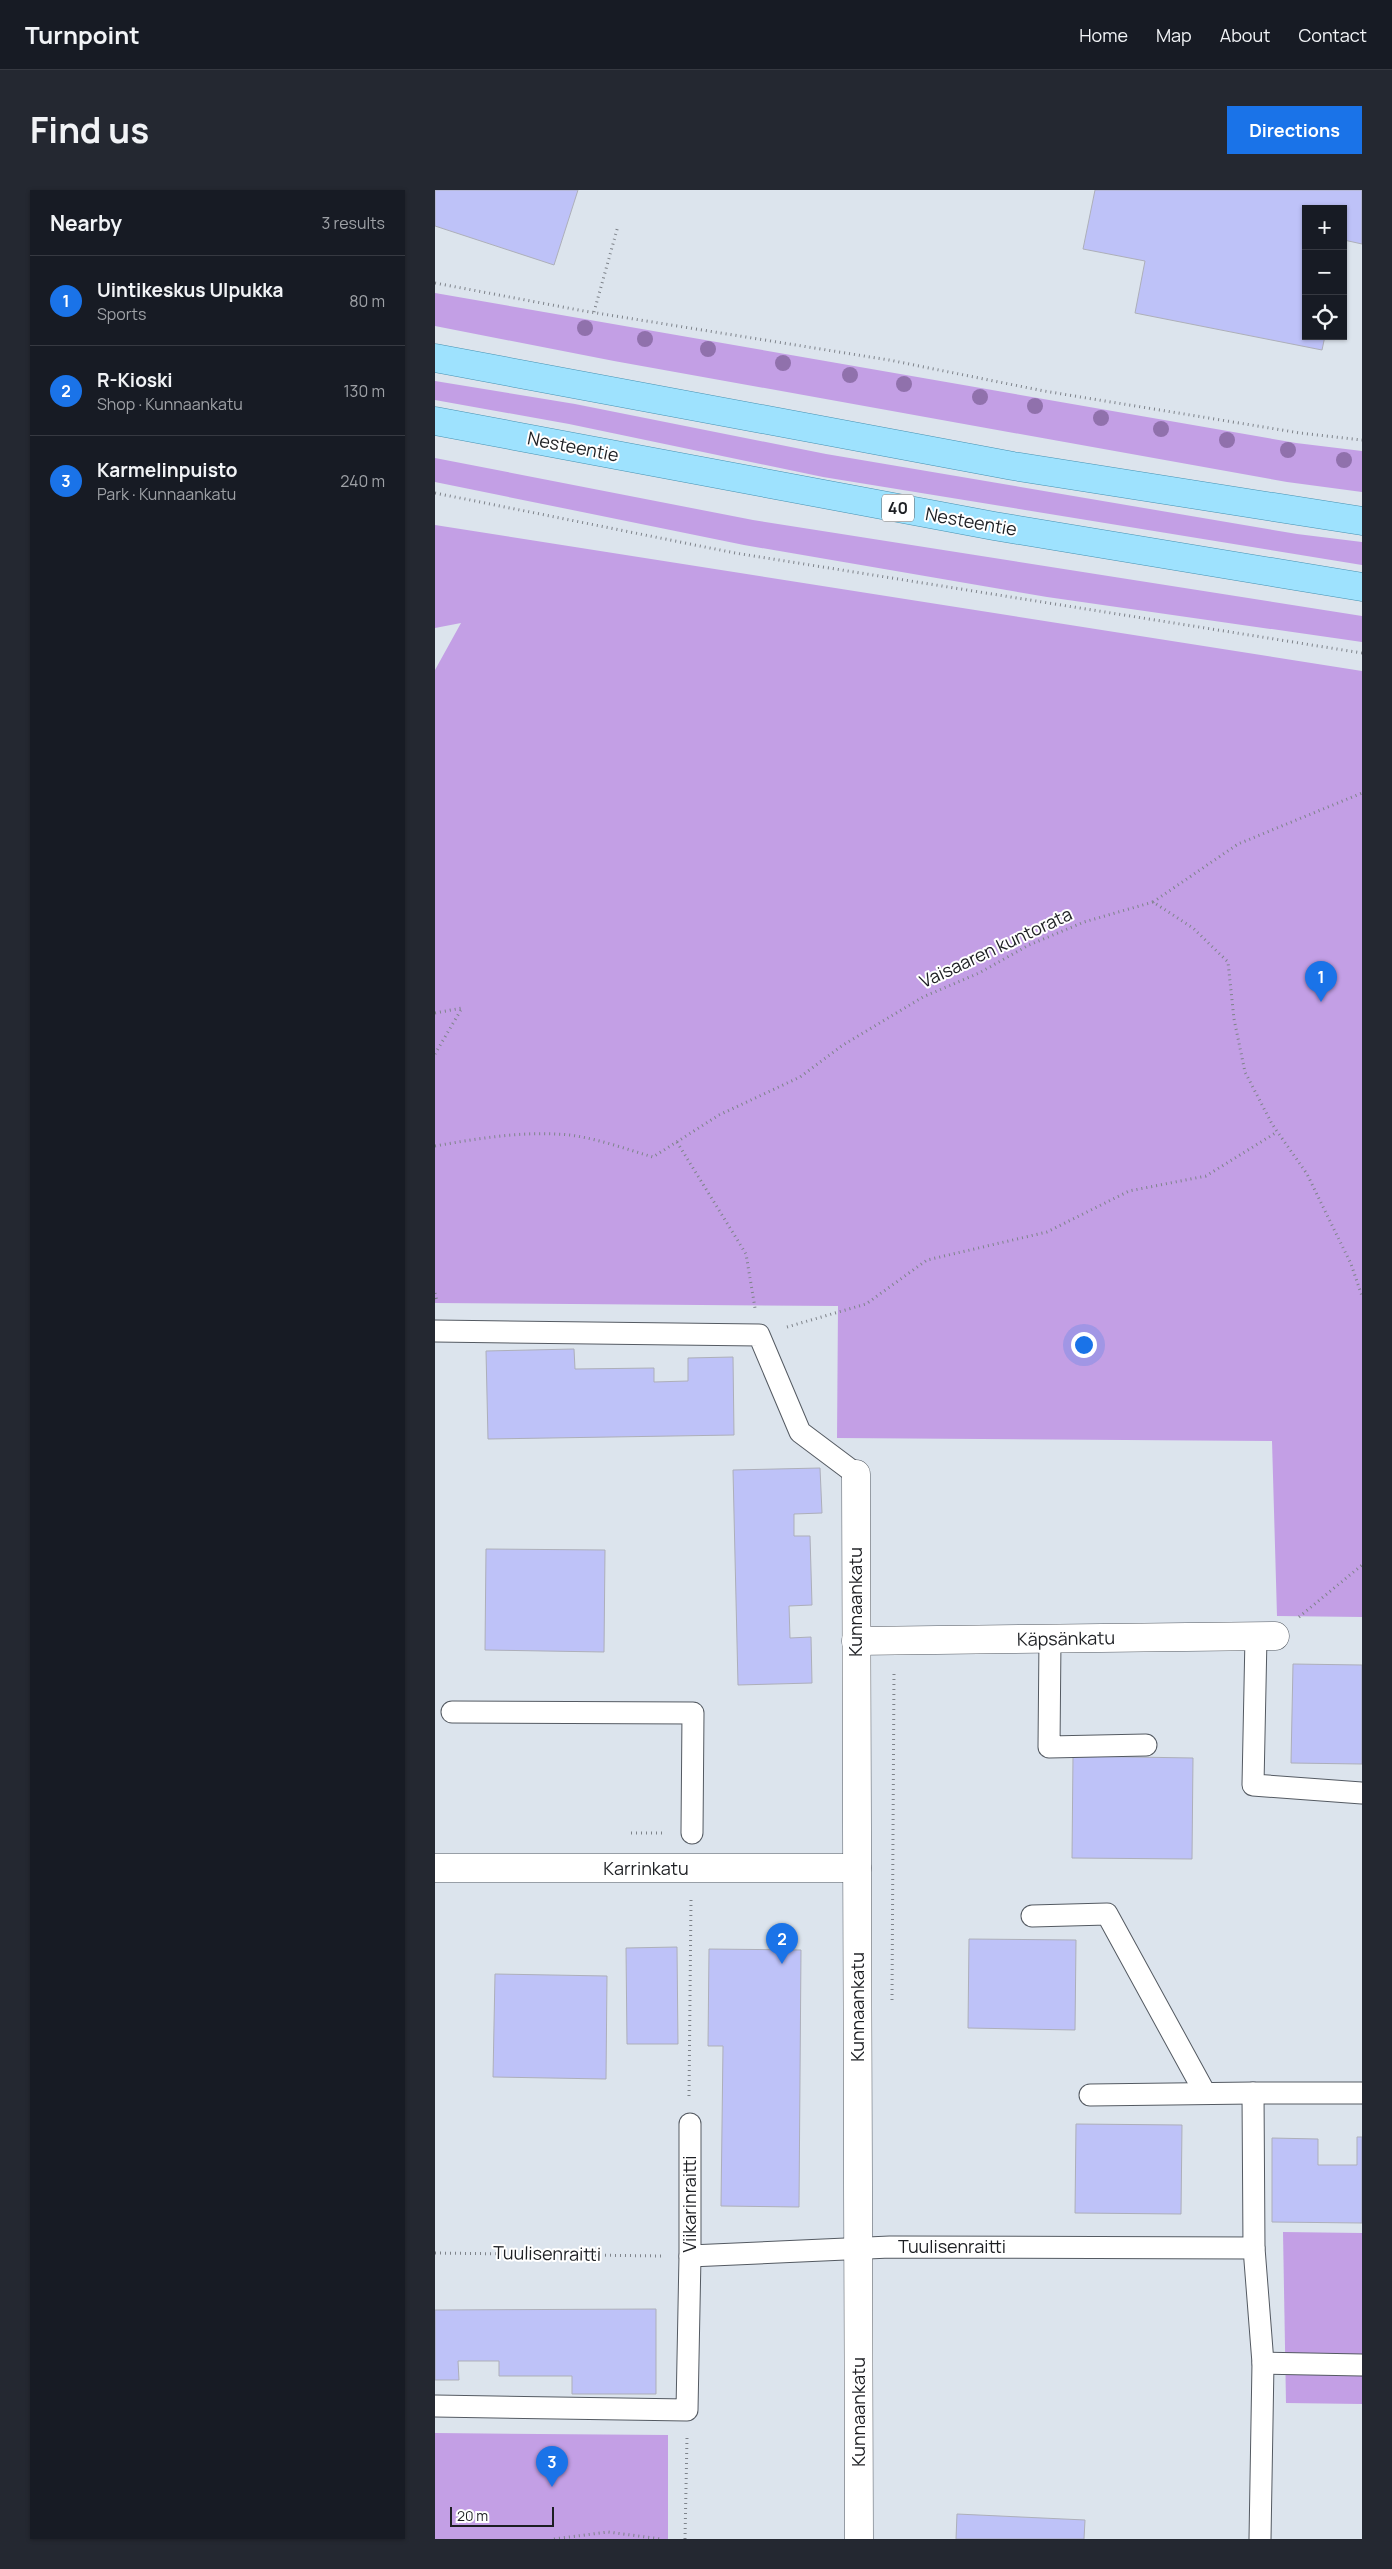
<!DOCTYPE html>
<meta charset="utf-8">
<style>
body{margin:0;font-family:Manrope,sans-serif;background:#242831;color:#f1f3f6}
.controls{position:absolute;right:15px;top:15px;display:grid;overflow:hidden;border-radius:0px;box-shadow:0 1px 4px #0004}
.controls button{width:45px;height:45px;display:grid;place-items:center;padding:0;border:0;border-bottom:1px solid #363941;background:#171b24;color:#f1f3f6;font:25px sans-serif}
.scale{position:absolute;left:15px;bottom:12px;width:104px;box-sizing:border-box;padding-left:5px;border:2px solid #1d1f23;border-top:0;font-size:14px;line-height:18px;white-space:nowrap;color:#1d1f23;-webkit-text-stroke:4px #fff;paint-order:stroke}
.you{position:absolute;left:648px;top:1154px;width:18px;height:18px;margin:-12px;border:4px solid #fff;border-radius:50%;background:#1a73e8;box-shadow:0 0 0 8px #1a73e833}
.badge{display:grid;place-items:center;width:32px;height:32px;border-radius:50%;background:#1a73e8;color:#fff;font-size:16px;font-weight:700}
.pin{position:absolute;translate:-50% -41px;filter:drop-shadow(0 1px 2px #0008)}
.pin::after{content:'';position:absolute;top:26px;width:18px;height:15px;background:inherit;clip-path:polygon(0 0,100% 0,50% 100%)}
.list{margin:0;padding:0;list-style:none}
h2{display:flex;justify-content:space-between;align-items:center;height:65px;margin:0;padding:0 20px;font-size:21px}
h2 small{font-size:16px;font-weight:400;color:#9ea1a6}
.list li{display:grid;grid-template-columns:32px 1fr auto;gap:15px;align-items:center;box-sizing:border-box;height:90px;padding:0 20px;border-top:1px solid #363941}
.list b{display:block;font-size:19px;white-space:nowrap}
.list p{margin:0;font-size:16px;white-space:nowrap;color:#9ea1a6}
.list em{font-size:16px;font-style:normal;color:#9ea1a6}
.icon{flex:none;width:28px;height:28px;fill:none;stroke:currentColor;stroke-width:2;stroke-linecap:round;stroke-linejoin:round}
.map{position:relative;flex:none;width:927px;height:2349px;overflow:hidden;border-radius:0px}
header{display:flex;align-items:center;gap:30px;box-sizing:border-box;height:70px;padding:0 25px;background:#171b24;border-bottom:1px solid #363941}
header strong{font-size:24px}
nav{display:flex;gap:28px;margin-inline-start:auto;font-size:18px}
.intro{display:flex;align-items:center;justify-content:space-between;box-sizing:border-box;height:120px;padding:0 30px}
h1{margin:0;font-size:35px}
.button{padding:12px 22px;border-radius:0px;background:#1a73e8;color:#fff;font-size:18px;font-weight:700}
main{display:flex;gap:30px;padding:0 30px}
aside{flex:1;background:#171b24;border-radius:0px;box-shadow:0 1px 4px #0004}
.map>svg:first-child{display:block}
</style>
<header>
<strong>Turnpoint</strong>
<nav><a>Home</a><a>Map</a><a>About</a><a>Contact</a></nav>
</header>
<div class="intro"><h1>Find us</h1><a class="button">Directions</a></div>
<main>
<aside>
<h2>Nearby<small>3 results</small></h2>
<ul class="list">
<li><span class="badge">1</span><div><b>Uintikeskus Ulpukka</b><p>Sports</p></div><em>80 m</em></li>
<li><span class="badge">2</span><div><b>R-Kioski</b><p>Shop · Kunnaankatu</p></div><em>130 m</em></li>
<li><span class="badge">3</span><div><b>Karmelinpuisto</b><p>Park · Kunnaankatu</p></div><em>240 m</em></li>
</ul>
</aside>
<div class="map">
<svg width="927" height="2349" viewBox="0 0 927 2349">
<rect width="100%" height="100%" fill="#dce4ed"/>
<g fill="#c39fe5">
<path d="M0,103l861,150 66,8v41l-75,-10 -673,-121 -179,-35z"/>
<path d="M0,191l140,23 251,50 471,80 65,8v23l-539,-88 -254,-53 -134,-24z"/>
<path d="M0,268l318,62 609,96v26l-315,-45 -303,-52 -309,-63z"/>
<path d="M0,335l927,146v946l-85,-1 -5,-175 -435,-3 1,-132 -403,-3v-633l26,-47 -26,5z"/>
<path d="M848,2042l79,1v171l-76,-1z"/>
<path d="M0,2243l233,2v104h-233z"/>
</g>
<g fill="#bec2f8" stroke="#adafb9">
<path d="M0,0h143l-24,75 -119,-39z"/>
<path d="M660,0h267v54l-18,-4 -1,4v-35h-37v127h19l-3,14 -187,-37 10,-52 -62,-12z"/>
<path d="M139,1159l1,20 79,-1v14l34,-1v-23l45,-1 1,78 -246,4 -2,-88z"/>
<path d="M385,1278l2,45 -28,1v22h16l2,69 -23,1 1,32 21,-1 1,46 -74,2 -5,-215z"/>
<path d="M51,1359l119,1 -1,102 -119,-2z"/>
<path d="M858,1474l69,1v99l-71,-1z"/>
<path d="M638,1566l120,2 -1,101 -120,-1z"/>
<path d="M534,1749l107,1 -1,90 -107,-2z"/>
<path d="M242,1757l1,97h-51l-1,-96z"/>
<path d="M274,1759l92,1 -2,257 -78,-1 2,-160h-15z"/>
<path d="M60,1784l112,2 -1,103 -113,-2z"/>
<path d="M641,1934l106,1 -1,89 -106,-1z"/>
<path d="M922,1947h5v86l-90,-1v-84l46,1v26h39z"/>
<path d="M221,2119v85h-84v-18h-73v-15h-41l1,19h-24v-70z"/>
<path d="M522,2324l128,6 -1,19h-128z"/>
</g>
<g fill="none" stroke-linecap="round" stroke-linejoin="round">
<g stroke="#545a62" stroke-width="23">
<g id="lane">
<path d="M0,1141l324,4 41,97 56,42"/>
<path d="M821,1447l-3,148 109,8"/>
<path d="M615,1449l-1,108 97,-2"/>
<path d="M17,1522l241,1 -1,120"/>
<path d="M597,1726l75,-2 98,179"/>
<path d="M655,1905l163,-2"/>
<path d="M819,2058l-1,-155h109"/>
<path d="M255,2066l200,-9 364,1 9,115 -3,176"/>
<path d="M828,2173l99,2"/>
<path d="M0,2216l252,4 3,-154v-132"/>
</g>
</g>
<g stroke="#545a62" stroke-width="29">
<g id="street">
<path d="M421,1284l3,1065"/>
<path d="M421,1451l419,-5"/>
<path d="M0,1678h422"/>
</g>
</g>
<g stroke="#4791b1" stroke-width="29">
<g id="primary">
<path d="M0,168l578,108 349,55"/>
<path d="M0,231l559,105 368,61"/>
</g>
</g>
<g stroke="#7e838a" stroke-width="3" stroke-dasharray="1 4" stroke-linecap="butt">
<path d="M0,93l149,28 305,49 155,31 256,42 62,7"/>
<path d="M159,122l24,-86"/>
<path d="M0,303l300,60 627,100"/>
<path d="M718,712l85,-58 124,-51"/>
<path d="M0,823l27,-5 -27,46"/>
<path d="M242,952l69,112 9,54"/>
<path d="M0,956c40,-7 81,-14 121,-12 33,1 66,14 97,23l66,-42 81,-38 43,-32 80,-48 56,-24 50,-28 55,-23 69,-20 40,26 35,34 6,57 11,53 27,52 35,50 44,90 11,32"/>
<path d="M0,1103l2,9"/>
<path d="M352,1137l79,-23 61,-44 120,-28 82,-41 77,-15 71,-44"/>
<path d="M864,1427l63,-52"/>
<path d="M196,1643h33"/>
<path d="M457,1810l2,-329"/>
<path d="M254,1906l2,-196"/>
<path d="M0,2063l227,3"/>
<path d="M119,2349l54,-7 53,7"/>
<path d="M250,2349l2,-102"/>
</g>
<use href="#lane" stroke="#fff" stroke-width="21"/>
<use href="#street" stroke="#fff" stroke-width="28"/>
<use href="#primary" stroke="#9ee2fe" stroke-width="28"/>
</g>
<g fill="#9071ac">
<circle cx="150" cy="138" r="8"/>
<circle cx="210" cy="149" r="8"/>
<circle cx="273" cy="159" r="8"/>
<circle cx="348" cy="173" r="8"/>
<circle cx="415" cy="185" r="8"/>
<circle cx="469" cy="194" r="8"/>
<circle cx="545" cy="207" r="8"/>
<circle cx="600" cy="216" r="8"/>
<circle cx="666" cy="228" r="8"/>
<circle cx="726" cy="239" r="8"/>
<circle cx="792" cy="250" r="8"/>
<circle cx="853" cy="260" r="8"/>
<circle cx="909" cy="270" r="8"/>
</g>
<g text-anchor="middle" stroke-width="4" stroke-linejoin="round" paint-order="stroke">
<rect fill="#fff" stroke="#616265" stroke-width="1" x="447" y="304.5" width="32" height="27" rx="4"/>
<g font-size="16" font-weight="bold" fill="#1d1f23">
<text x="463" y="324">40</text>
</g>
<g font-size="18" fill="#1d1f23" stroke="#fff">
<text transform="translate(138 257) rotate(11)" y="6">Nesteentie</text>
<text transform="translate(536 332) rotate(10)" y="6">Nesteentie</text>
<text transform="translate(561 758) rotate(-25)" y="6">Vaisaaren kuntorata</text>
<text transform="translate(421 1412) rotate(-90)" y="6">Kunnaankatu</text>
<text transform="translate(631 1449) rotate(-1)" y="6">Käpsänkatu</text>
<text x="211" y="1685">Karrinkatu</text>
<text transform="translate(423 1817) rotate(-90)" y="6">Kunnaankatu</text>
<text transform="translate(255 2014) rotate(-90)" y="6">Viikarinraitti</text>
<text x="517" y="2063">Tuulisenraitti</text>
<text transform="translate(112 2064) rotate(1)" y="6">Tuulisenraitti</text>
<text transform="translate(424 2222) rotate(-90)" y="6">Kunnaankatu</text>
</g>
</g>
</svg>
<div class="controls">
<button>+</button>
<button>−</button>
<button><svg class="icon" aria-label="locate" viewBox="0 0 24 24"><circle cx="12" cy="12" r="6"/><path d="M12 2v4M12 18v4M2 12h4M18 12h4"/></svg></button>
</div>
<div class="scale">20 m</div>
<div class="you"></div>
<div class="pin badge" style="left:886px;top:812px">1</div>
<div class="pin badge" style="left:347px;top:1774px">2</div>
<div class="pin badge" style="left:117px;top:2297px">3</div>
</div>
</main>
